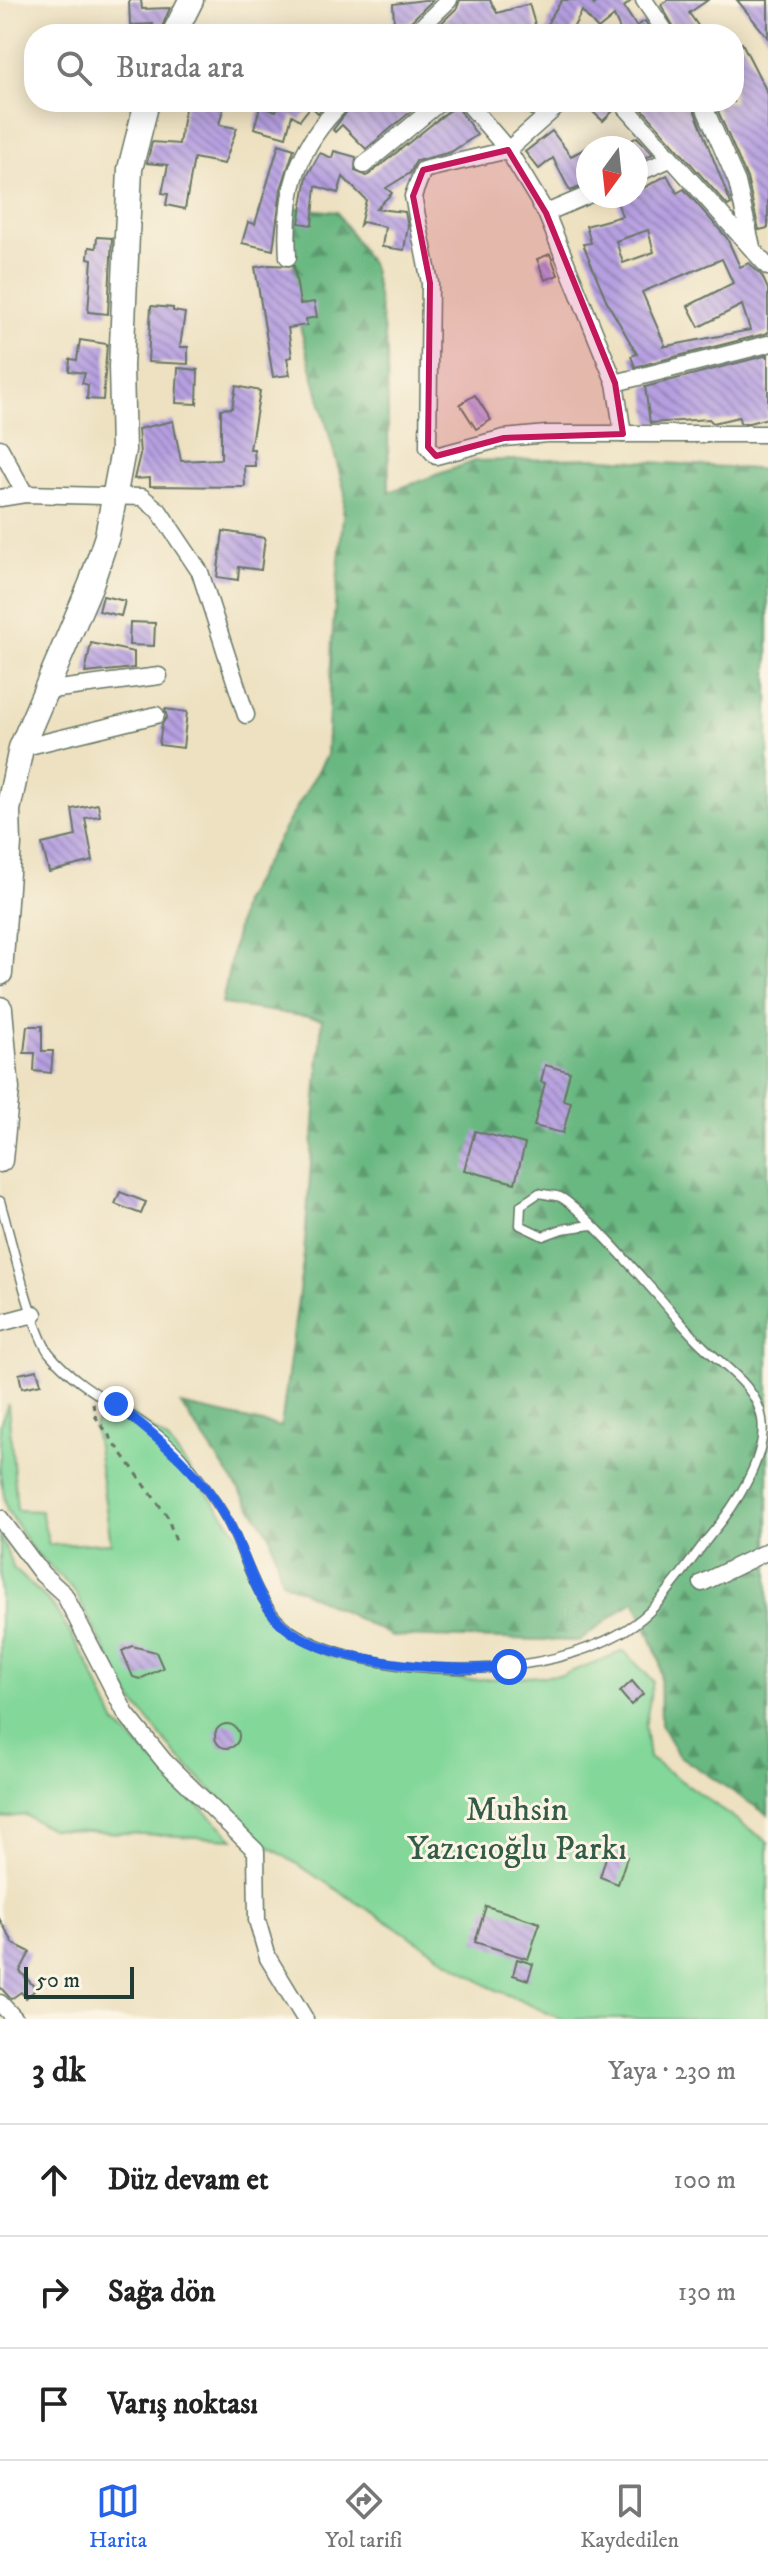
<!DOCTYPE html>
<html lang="tr">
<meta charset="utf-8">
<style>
body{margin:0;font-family:"IM FELL DW Pica",serif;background:#f2f2f2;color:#222}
.compass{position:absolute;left:576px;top:136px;width:72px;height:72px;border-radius:50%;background:#fff;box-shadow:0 4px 20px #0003;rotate:195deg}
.scale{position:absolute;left:24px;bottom:20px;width:110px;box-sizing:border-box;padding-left:8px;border:4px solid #1f3d34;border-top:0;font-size:22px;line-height:28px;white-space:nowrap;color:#1f3d34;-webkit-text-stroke:6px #fcf5e5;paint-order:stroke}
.stop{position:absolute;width:24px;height:24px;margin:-18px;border:6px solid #2563eb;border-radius:50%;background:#fff}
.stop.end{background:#2563eb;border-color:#fff;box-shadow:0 2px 8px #0008}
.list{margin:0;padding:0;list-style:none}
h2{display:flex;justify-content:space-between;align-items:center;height:104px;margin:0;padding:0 32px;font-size:34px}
h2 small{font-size:26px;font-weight:400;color:#767676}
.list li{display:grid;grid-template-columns:52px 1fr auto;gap:24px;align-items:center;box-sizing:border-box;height:112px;padding:0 32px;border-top:2px solid #e0e0e0}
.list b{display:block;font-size:30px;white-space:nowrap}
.list em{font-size:26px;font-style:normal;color:#767676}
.icon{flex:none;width:44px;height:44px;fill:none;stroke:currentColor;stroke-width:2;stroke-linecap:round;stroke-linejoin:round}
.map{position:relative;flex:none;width:768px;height:2019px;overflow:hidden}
.search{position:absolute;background:#fff;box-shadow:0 4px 20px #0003;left:24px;right:24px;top:24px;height:88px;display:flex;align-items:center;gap:20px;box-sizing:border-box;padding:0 28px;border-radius:32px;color:#767676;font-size:30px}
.sheet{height:440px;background:#fff}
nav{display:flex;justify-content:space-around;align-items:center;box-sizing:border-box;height:112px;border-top:2px solid #e0e0e0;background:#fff;font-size:22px;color:#767676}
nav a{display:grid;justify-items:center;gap:4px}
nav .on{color:#2563eb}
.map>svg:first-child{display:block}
</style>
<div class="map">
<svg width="768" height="2019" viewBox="0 0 768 2019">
<defs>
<pattern id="forest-firs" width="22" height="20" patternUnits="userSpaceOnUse" patternTransform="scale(2)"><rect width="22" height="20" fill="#69b881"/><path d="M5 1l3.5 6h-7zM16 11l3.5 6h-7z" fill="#56976a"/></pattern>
<pattern id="building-back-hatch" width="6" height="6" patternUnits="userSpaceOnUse" patternTransform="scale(2)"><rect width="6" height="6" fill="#b69fe0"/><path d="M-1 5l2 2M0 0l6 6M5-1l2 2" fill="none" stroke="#9383b6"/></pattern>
</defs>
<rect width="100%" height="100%" fill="#fcf5e5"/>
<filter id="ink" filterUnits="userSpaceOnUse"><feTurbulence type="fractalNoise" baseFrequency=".0125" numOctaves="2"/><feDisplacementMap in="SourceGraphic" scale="16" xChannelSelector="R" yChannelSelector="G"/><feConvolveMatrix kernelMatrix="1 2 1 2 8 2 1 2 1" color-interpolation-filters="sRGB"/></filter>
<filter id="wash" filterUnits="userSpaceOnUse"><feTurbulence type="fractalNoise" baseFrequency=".006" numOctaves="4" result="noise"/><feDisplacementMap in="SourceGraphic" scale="32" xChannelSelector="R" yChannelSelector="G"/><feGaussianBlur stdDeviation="1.8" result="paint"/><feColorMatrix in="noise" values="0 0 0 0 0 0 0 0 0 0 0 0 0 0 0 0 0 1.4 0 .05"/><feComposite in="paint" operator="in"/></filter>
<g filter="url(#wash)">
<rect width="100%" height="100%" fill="#ede1c1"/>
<g fill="#82d799" stroke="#508a66" stroke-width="2">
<path d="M110,1398l58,43 73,97 21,62 23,33 44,23 138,24 95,-5 62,-24 29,30 -8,46 4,31 119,84v177h-207l-73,-33 -221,-141 -89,-88 -48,-60 -56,-107 -42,-41 -25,-39 -7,-35v-51l8,-20 9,106 24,1 8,34 62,-2 -17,-117z"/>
<path d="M0,1534l13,34 39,36 36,59 28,61 118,115 -183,-10 -26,-14 -25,3z"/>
</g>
<path fill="url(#forest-firs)" stroke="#447a5a" stroke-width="2" d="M287,207l50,5 36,56 14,82 2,142 86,-31 116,-3 177,12v1345l-90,-60 -17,-30 -1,-64 -25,-61 -56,41 -187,-5 -110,-55 -12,-46 -89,-130 100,22 23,-173 18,-235 -100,-15 20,-102 85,-147 5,-115 13,-147 -44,-163z"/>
<g id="blocks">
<g fill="url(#building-back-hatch)" fill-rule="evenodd">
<path d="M129,0h12l1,9 28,-1 -11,26h-10l4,-10 -23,1z"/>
<path d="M424,0h9l-24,23 -15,1 -1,-20z"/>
<path d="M460,0h30l7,13 32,-9 8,27 -60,3 -4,-9 -9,9h-34l27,-26z"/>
<path d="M562,0h28l4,5 6,-5h32l-8,7 12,19 9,-5 9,13h-32l-8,-18 -16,13 -16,-18 -12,23h-24l3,-14z"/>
<path d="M668,0h40l-19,13 15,21h-26l-17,-29z"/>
<path d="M737,0h31v38z"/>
<path d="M742,43l26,51v134l-9,2 -12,-52 -33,-76h20v-53z"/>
<path d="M186,102h26l-2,4 13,3 -4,16 18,3 -13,36 -30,-6 -9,51 -19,-4 2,-11 -6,-1 6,-28 -21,-2 5,-21 27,2z"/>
<path d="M276,102h52l-10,11 -7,-7 -11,14 -8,-5 -6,22 -32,-9 6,-21 16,4 3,-6z"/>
<path d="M354,102h64l2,2 -54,45 -24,-24 -7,7 -2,-2z"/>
<path d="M509,102h36l-14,13z"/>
<path d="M582,102h28l4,8 -11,11z"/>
<path d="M636,102h55l40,102 -3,2z"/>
<path d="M456,105l21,30 -26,17 -35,9 -6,12 -24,15 6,5 -16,16 29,3 3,14 -4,24 -22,-3 3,-20 -22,-5 -3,3 6,-25 -23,-23 -5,16 -22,-7 -4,39 -13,-2 8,-47 13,-23 12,5 2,-7 22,6 -1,14 12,5z"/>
<path d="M552,131l19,25 17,-9v37l-18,7 -17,-33 -14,11 -14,-17z"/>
<path d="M637,137l16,17 -17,8v-14h-17z"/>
<path d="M279,144l15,5 -13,40 -8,61 -31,-7 6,-21 7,2z"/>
<path d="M667,175l10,18 7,-4 43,49 13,29 9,-4 13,13 6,13v44l-133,34 -4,-11 6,-2 -30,-52 -24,-58 8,-1 -5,-17 36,-10 -5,-14 19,-6v-4zM648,230l6,22 -31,11 -7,-22zM722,259l11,24 -45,23 11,21 43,-22 8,25 -88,17 3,-2 -23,-53z"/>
<path d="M97,237l15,1 -4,76 -20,-2 4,-53 -4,-1 1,-11 7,1z"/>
<path d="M550,254l8,21 -13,5 -8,-21z"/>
<path d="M270,265l24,1 6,38 14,-2 3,15 -11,2 1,6 -19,3 4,29 -5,1 3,17 -17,2 -18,-110z"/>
<path d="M151,306l22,2v3l12,2 -5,34h8v17l-40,-2z"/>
<path d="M80,340l27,4 -4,56 -16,-1 1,-14 -6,-2 3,-10 -16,-2 1,-12 7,1z"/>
<path d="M768,355v63l-19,5h-9l-1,-6 -26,6 -4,-4 -59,4 -5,-36z"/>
<path d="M178,368l20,2 -1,34 -21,-1z"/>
<path d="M236,386l24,5 -10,58h4l1,17h-11l1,21 -95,-1v-8l-16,1 6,-25 -2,-25 35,-8 8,40 40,-2v-50l11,-1z"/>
<path d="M475,395l16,25 -15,9 -16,-25z"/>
<path d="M223,531l42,7 -4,32 -22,-3 -1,13 -21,-3z"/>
<path d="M103,596l22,5 -4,15 -22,-5z"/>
<path d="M130,622l25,1 -1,23 -25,-1z"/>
<path d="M91,643l43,9v16l-49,5z"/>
<path d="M165,709l22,3 -4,36 -24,-3 3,-21 5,-7z"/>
<path d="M98,804l2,12 -15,2 8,43 -44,11 -7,-28 34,-8 -4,-27z"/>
<path d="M27,1026h15v25h11l-2,22 -17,-2 1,-18h-11z"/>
<path d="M545,1065l25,7 -7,28 8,2 -8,31 -29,-7 11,-43 -4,-1z"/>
<path d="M475,1131l50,13 -10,39 -51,-13z"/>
<path d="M120,1192l26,10 -5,12 -26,-10z"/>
<path d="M37,1370l4,14 -19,4 -3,-14z"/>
<path d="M132,1646l24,6 7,16 -23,11 -7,-2 -11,-26z"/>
<path d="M632,1681l11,13 -12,11 -11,-13z"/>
<circle cx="227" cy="1736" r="12"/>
<path d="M608,1851l19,6 -9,27 -18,-7z"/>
<path d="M486,1906l54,17 -12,36 -53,-17z"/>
<path d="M0,1920l14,24 16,8 -10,19 16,18 -10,9 -5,-6 -10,7 -11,-12z"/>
<path d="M517,1959l16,5 -5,16 -15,-5z"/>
</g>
</g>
</g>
<g filter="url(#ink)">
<use href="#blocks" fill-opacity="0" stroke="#677665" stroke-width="2"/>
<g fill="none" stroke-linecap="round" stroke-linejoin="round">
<g stroke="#677665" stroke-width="11">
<path id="lane" d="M0,1201c9,30 33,134 50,153 37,45 102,63 138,110 13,17 27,35 38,54 20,35 30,90 66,113 86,54 281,53 357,-19 22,-21 41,-51 60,-75 24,-28 59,-79 53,-118 -5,-33 -38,-52 -59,-73 -16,-15 -30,-33 -44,-49 -19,-21 -78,-90 -99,-100 -5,-2 -15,-2 -21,-4l-18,12 -1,20 23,11 19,-7 29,-4"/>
</g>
<g stroke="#677665" stroke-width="19">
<g id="street">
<path d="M644,0l23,34"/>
<path d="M414,34l35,-34"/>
<path d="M467,102l41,48 38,63 69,170 8,51"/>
<path d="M562,102l-54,48 -85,20 -10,26 17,87 -2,164 8,9 68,-18 43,-4h221"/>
<path d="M621,102l147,165"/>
<path d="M702,102l35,80 15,65"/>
<path d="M364,165l76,-63"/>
<path d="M636,174l34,-15"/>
<path d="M546,213l42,-18"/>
<path d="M288,257c-4,-65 8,-109 55,-155"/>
<path d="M615,383l153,-39"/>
<path d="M0,448l25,46"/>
<path d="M0,498l25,-4 117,3 17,14 41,61 46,143"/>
<path d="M43,691l116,-15"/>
<path d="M21,748l135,-33"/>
<path d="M0,1323l34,-9"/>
<path d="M0,1518l42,56 22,20 62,120 38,47 92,90 1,69 11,38 37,61"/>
<path d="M702,1583l66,-32"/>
<path d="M0,2003l15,16"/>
</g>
</g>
<g stroke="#677665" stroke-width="27">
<g id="secondary">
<path d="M174,34l17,-34"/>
<path d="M0,973l9,-129 -1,-34 13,-62 70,-164 16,-48 16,-86 -2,-83 9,-198 17,-67"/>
<path d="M0,1009l7,80 -7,71"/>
</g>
</g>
<path stroke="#677665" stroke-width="3" stroke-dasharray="6 6" stroke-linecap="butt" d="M93,1403l2,13 72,100 10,28"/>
<use href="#lane" stroke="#fff" stroke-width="8"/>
<use href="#street" stroke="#fff" stroke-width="16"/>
<use href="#secondary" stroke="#fff" stroke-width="24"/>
</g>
</g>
<g fill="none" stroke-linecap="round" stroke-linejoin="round" filter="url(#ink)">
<path stroke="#2563eb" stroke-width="10" d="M116,1404c42,34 83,66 110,114 18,31 26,71 49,99 40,49 176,55 234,50"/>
</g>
<path fill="#c2185b" fill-opacity="0.2" stroke="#c2185b" stroke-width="6" stroke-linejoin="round" d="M508,150l38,63 69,170 8,51 -119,4 -68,18 -8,-9 2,-164 -17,-87 10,-26z"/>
<g text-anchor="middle" stroke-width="6" stroke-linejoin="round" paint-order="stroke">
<g font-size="34" fill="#335c48" stroke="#fcf5e5">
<text x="517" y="1820">Muhsin<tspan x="517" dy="39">Yazıcıoğlu Parkı</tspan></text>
</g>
</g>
</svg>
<svg class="compass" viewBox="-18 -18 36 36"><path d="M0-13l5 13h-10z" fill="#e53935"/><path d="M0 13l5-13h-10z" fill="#767676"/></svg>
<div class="scale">50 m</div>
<div class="stop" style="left:509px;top:1667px"></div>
<div class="stop end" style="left:116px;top:1404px"></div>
<div class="search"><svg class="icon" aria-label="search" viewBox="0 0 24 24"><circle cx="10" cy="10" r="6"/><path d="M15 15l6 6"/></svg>Burada ara</div>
</div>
<section class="sheet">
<h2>3 dk<small>Yaya · 230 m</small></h2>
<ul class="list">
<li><svg class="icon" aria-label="ahead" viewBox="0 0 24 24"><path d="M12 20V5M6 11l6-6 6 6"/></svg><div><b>Düz devam et</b></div><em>100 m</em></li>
<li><svg class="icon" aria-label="right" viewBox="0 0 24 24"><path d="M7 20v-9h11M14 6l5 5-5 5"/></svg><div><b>Sağa dön</b></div><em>130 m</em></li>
<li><svg class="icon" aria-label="arrive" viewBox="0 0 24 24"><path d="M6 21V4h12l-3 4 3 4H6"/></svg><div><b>Varış noktası</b></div></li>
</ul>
</section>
<nav>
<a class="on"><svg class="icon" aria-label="map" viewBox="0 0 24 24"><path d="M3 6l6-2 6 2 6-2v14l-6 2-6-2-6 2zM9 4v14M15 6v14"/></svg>Harita</a>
<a><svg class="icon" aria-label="directions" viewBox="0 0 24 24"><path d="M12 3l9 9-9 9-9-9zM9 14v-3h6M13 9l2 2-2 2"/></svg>Yol tarifi</a>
<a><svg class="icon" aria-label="saved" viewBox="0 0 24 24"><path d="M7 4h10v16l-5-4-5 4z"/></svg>Kaydedilen</a>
</nav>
